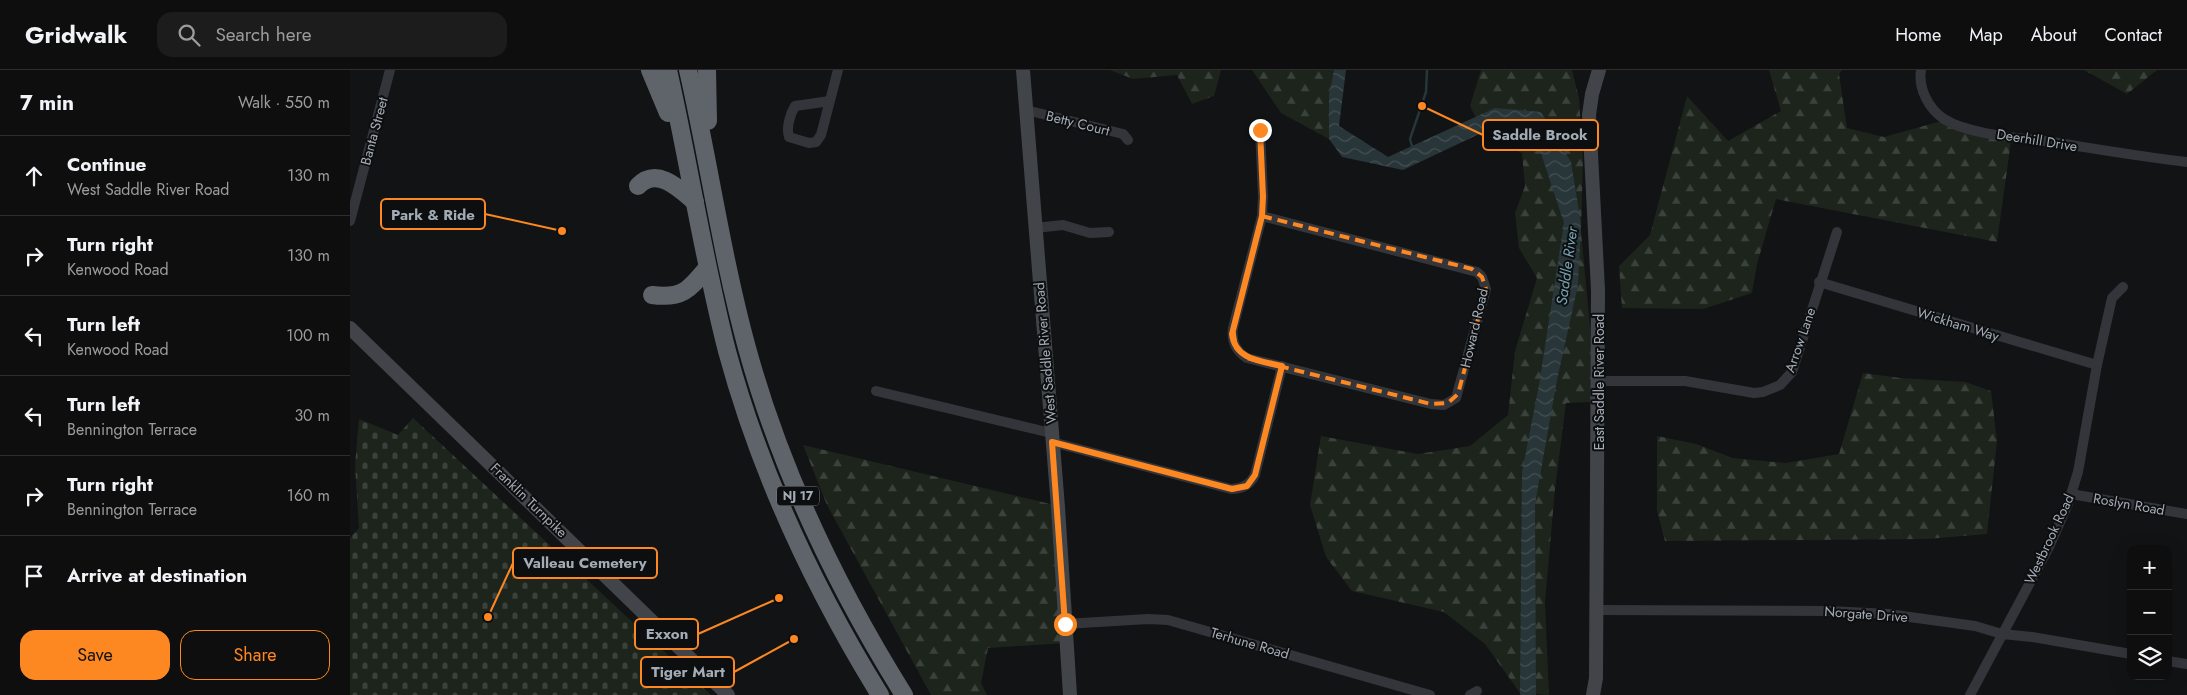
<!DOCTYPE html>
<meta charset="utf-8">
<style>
body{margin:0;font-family:Jost,sans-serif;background:#1c1c1d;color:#f1f3f6}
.controls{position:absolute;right:15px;bottom:15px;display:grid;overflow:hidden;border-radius:10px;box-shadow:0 5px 20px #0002}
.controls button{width:45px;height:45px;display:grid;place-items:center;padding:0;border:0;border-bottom:1px solid #2e2e2f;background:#0e0e0f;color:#f1f3f6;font:25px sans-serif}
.stop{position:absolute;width:15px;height:15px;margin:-11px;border:4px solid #fd8822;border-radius:50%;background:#fff}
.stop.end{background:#fd8822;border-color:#fff;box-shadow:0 1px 5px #0008}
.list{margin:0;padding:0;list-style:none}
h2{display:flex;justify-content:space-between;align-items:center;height:65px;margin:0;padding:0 20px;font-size:21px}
h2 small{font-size:16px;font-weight:400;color:#9b9c9e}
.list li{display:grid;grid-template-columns:32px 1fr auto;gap:15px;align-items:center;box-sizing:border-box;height:80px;padding:0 20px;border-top:1px solid #2e2e2f}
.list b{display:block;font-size:19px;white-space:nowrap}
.list p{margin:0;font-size:16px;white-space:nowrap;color:#9b9c9e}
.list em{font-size:16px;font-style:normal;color:#9b9c9e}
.actions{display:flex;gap:10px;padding:15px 20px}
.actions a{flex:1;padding:11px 0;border:1px solid #fd8822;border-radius:15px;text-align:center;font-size:18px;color:#fd8822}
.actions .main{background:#fd8822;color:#111}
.icon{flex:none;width:28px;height:28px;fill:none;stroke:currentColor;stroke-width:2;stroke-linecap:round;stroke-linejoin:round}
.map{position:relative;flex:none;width:1837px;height:625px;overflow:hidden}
header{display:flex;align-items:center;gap:30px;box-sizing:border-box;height:70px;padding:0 25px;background:#0e0e0f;border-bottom:1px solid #2e2e2f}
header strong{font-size:24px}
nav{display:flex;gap:28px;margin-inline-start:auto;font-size:18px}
.search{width:350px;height:45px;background:#1c1c1d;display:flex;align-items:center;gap:12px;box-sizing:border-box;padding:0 18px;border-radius:15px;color:#9b9c9e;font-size:19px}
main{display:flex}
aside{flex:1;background:#0e0e0f}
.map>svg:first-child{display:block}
</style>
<header>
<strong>Gridwalk</strong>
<div class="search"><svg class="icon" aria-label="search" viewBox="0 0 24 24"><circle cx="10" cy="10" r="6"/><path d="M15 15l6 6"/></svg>Search here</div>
<nav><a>Home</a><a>Map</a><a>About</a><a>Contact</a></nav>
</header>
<main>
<aside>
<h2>7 min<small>Walk · 550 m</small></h2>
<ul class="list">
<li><svg class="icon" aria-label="ahead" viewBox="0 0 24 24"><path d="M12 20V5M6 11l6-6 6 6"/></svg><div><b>Continue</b><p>West Saddle River Road</p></div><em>130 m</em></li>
<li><svg class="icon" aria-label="right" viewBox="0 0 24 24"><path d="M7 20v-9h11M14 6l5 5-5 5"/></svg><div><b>Turn right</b><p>Kenwood Road</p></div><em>130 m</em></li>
<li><svg class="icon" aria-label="left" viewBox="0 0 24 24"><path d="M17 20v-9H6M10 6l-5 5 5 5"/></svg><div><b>Turn left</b><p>Kenwood Road</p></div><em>100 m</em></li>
<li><svg class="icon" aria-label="left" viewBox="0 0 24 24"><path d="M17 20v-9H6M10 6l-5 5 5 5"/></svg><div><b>Turn left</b><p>Bennington Terrace</p></div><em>30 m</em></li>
<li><svg class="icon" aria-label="right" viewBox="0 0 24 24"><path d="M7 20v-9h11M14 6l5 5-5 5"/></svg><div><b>Turn right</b><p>Bennington Terrace</p></div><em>160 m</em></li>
<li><svg class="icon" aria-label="arrive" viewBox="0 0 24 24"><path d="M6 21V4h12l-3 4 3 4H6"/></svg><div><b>Arrive at destination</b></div></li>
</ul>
<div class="actions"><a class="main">Save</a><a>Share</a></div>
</aside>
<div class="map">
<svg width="1837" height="625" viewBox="0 0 1837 625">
<defs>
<pattern id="forest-firs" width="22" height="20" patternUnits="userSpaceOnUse" patternTransform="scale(1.25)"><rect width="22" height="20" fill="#1d241c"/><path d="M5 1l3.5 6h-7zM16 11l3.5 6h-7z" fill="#3b413b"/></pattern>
<pattern id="cemetery-stones" width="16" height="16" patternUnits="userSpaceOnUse" patternTransform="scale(1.25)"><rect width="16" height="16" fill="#1d241c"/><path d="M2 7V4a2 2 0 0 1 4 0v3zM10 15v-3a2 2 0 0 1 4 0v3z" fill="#3b413b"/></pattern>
<pattern id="water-waves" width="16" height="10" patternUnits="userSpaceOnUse" patternTransform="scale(1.25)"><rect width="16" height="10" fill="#283539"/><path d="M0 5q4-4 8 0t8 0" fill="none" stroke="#445053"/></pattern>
</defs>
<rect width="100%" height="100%" fill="#121314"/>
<g fill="url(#forest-firs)">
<path d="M760,0h111l-7,26 -22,8 -15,-29 -44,4z"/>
<path d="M902,0h82l-5,24v45l-48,-26z"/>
<path d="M1131,0h91l7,28 4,61 -2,72 10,107 1,64 -26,1 -11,86 -10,113 4,93 -29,-2 -35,-49 -41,-32 -92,-21 -26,-34 -16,-52 11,-69 97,18 52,-8 38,-31 7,-64 22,-73 -18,-30 -4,-35 10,-27 -3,-33 -37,-17 -15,-30z"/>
<path d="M1419,0h73l-3,4 8,54 37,9 61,-17 67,14 -15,108 -221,-43 -19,65 -5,29 -49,16 -81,-1 -3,-42 31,-31 37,-139 41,45 53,-30z"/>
<path d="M1734,0h73l-30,24z"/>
<path d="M1513,303l37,5 65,4 26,9 6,50 -10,93 -60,5 -262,2 -8,-30v-75l39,8 37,14 53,5 53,-9z"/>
<path d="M453,375l256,61 7,137 -78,5 -7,35 6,12h-56l-104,-190z"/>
</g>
<path fill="url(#cemetery-stones)" d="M63,348l298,277h-361v-157l9,-10 -4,-62 4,-47 39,16z"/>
<path fill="url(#water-waves)" d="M984,0h12l-7,56 49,31 107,-49 46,4 30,50 10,62 -3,61 -21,95 -22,124 1,191h-16v-2l2,-221 17,-87 25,-162 -30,-91 -40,-5 -91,43 -61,-13 -13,-18v-45z"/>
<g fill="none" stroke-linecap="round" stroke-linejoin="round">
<path stroke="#283539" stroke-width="2.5" d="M1062,76l-2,-7 16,-47 1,-22"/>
<g stroke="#33353a" stroke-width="10">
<path d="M1571,0c-3,19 8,39 23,49 25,16 78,19 108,23 45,7 90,15 135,20"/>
<path d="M480,31l-35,5c-5,8 -9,22 -6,31l20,6 7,-1 5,-7 17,-65"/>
<path d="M676,40l97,24 5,6"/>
<path d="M910,59l3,68 -1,19 -29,112c-2,14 3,23 14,30l184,46 13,1 12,-7 30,-109 -4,-12 -5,-5 -215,-56"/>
<path d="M0,151l40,-151"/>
<path d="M685,158l28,-3 27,8 19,-1"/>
<path d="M1469,212l278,83"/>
<path d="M1249,311h86l69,12 9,-1 17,-7 12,-13 45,-140"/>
<path d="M526,321l175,42"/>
<path d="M702,372l179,47c11,0 19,-4 24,-14l27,-109"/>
<path d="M1721,424l116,20"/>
<path d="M1247,540l232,1 59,3 87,12 27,8 30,3 99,17"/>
<path d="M715,554l83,-5 20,1 262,75"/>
<path d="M1818,591l19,3"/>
<path d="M1120,625l7,-4"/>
<path d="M1620,625l79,-148 19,-43 10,-32 19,-107 15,-67 11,-11"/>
</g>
<g stroke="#41454a" stroke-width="14">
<path d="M673,0l35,437 12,188"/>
<path d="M0,258l378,367"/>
<path d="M1243,625l3,-17 2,-388 -9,-175 3,-21 7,-24"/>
</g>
<g stroke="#5f646b" stroke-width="18">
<path d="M300,0l18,43"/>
<path d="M318,0c21,93 35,188 59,281 33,122 87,237 153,344"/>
<path d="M338,0c21,92 34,187 59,278 34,124 89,238 157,347"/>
<path d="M357,0l1,51"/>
<path d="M288,116c19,-20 42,3 57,16"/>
<path d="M302,225c30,4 37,-5 55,-27"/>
</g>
</g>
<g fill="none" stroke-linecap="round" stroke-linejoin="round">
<path stroke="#fd8822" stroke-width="6" d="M715,554l-13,-182 180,47 15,-3 8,-11 27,-109c-21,-5 -47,-6 -50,-32l30,-118 1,-19 -3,-67"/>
</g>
<path fill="none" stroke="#fd8822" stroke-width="4" stroke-dasharray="10 6" stroke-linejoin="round" d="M912,146l210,53 10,8 4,12 -28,105 -10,9 -17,1 -184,-46 -11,-10 -3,-20z"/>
<g text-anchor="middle" stroke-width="4" stroke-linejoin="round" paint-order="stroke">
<rect fill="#0d0e0f" stroke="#767d84" stroke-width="1" x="427" y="416.5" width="42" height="19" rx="4"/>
<g font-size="12" font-weight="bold" fill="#a3acb6">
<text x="448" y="430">NJ 17</text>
</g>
<g font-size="14" fill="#a3acb6" stroke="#0d0e0f">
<text transform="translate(728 53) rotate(14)" y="5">Betty Court</text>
<text transform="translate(24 61) rotate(-75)" y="5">Banta Street</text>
<text transform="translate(1687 70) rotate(9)" y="5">Deerhill Drive</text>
<text transform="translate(1608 254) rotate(17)" y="5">Wickham Way</text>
<text transform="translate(1124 258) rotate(-77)" y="5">Howard Road</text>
<text transform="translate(1450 270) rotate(-71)" y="5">Arrow Lane</text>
<text transform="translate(695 283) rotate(-95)" y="5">West Saddle River Road</text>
<text transform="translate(1249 312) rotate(-90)" y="5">East Saddle River Road</text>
<text transform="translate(179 430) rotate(44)" y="5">Franklin Turnpike</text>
<text transform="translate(1779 434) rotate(10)" y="5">Roslyn Road</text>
<text transform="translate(1699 469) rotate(-65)" y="5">Westbrook Road</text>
<text transform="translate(1516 544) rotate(4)" y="5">Norgate Drive</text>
<text transform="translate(900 573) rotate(16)" y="5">Terhune Road</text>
</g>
<g font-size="15" font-style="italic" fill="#77a3b3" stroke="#0d0e0f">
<text transform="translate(1217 196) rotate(-82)" y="5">Saddle River</text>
</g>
</g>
<path fill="none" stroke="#fd8822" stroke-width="2" d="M1072 36L1133 65M212 161L135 144M138 547L163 493M429 528L348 564M444 569L384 602"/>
<g fill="#fd8822" stroke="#0d0e0f" stroke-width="2">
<circle cx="1072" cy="36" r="5"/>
<circle cx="212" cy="161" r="5"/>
<circle cx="138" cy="547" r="5"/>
<circle cx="429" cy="528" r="5"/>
<circle cx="444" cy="569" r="5"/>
</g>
<g fill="#0d0e0f" stroke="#fd8822" stroke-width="2">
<rect x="1133" y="50" width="115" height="30" rx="5"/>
<rect x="31" y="129" width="104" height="30" rx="5"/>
<rect x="163" y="478" width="144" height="30" rx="5"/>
<rect x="285" y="549" width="63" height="30" rx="5"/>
<rect x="291" y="587" width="93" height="30" rx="5"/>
</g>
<g font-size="15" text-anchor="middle" font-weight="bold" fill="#a3acb6">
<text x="1190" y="70">Saddle Brook</text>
<text x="83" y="150">Park &amp; Ride</text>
<text x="235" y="498">Valleau Cemetery</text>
<text x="317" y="569">Exxon</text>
<text x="338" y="607">Tiger Mart</text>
</g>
</svg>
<div class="controls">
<button>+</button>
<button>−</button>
<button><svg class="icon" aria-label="layers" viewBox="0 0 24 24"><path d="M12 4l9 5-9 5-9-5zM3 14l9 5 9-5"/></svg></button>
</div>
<div class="stop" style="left:715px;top:554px"></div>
<div class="stop end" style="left:910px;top:60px"></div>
</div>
</main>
